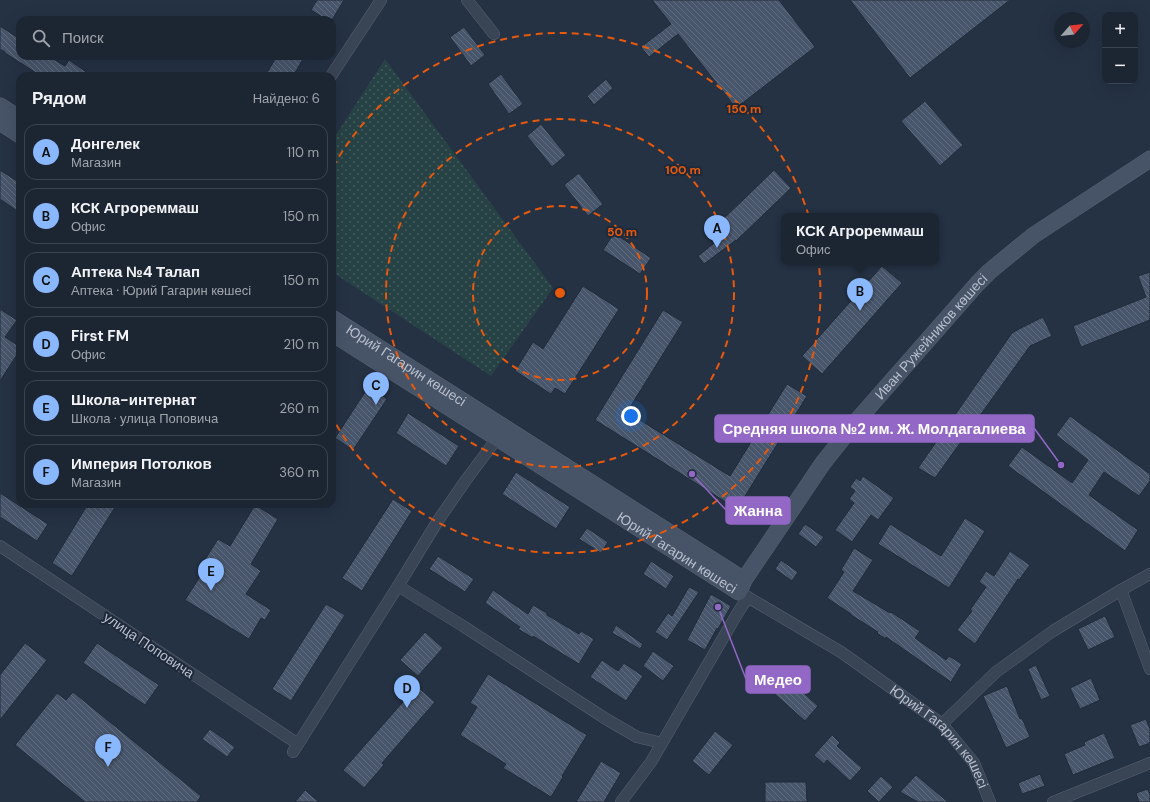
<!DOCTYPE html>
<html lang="ru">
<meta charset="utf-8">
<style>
body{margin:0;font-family:"DM Sans",sans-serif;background:#252e3b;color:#f1f3f6}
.controls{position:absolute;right:12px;top:12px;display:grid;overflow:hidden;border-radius:8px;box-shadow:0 4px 16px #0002}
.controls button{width:36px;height:36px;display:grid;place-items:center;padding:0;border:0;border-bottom:1px solid #3a434e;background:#1c2633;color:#f1f3f6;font:20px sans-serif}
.compass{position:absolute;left:1054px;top:12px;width:36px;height:36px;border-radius:50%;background:#1c2633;box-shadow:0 4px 16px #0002;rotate:62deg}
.you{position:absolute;left:631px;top:416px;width:14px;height:14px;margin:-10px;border:3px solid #fff;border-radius:50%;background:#1a73e8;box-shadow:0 0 0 6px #1a73e833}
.badge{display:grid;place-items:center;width:26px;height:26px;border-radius:50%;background:#8ab8ff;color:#111;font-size:13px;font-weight:700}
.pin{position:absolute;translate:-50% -33px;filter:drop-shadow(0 1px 2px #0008)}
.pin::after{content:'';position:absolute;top:21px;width:14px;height:12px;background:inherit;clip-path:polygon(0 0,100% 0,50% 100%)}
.popup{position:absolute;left:781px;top:213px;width:158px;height:52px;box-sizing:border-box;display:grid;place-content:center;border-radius:8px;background:#1c2633;filter:drop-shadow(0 1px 3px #0005);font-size:13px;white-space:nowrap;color:#a0a5ac}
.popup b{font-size:15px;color:#f1f3f6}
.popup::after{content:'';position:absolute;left:50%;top:100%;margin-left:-8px;border:8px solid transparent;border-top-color:#1c2633}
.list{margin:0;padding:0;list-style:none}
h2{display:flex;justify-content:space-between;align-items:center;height:52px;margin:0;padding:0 16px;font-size:17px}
h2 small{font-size:13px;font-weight:400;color:#a0a5ac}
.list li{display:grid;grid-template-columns:26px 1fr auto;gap:12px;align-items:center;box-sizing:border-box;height:56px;margin:0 8px 8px;padding:0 8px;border:1px solid #3a434e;border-radius:12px}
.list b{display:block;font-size:15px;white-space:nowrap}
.list p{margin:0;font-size:13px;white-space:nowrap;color:#a0a5ac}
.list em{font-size:13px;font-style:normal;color:#a0a5ac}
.icon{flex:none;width:22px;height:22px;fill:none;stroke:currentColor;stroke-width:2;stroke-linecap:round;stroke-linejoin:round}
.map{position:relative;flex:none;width:1150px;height:802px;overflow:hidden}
.search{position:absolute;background:#1c2633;box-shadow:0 4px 16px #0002;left:16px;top:16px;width:320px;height:44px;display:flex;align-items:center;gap:10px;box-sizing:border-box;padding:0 14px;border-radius:12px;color:#a0a5ac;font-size:15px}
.panel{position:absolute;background:#1c2633;box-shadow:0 4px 16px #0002;left:16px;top:72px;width:320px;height:436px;border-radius:12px}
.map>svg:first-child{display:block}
</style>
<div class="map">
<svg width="1150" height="802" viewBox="0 0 1150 802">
<defs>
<pattern id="park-dots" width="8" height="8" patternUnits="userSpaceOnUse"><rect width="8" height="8" fill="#274245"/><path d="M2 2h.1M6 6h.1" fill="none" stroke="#445c5f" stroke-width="1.8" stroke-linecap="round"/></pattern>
<pattern id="building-back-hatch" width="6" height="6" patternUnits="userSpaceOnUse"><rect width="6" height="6" fill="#48566b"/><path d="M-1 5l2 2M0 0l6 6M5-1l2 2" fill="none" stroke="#606c7f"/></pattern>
</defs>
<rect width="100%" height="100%" fill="#253244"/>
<path fill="url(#park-dots)" d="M385,59l168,229 -62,88 -159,-104v-131z"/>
<g fill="url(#building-back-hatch)" stroke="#202b3b">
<path d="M317,0h27l-12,20h-5l-16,-10z"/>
<path d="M652,0h127l36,47 -79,61 -58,-74 -29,23 -8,-10 30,-23z"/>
<path d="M850,0h160l-100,78z"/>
<path d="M0,26l20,13v17h28l17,10 4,-6 23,16h-51l-36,-23v-1l-5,-3z"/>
<path d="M464,27l21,28 -14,11 -21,-29z"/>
<path d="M277,56h21l5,3 -10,17h-28z"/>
<path d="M501,74l22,30 -14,10 -21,-30z"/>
<path d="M606,79l7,9 -19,17 -7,-9z"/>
<path d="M925,101l38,44 -23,21 -39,-45z"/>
<path d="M541,124l25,31 -14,12 -25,-31z"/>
<path d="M0,170l20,13v30l-20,-14z"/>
<path d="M774,170l17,18 -55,53v-1l-32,24 -6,-8 30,-24 -9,-9z"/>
<path d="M579,173l24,31 -15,12 -24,-31z"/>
<path d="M614,233l37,25 -11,16 -37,-24z"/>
<path d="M882,266l20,17 -80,91 -20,-18z"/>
<path d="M1150,272v48l-69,27 -8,-21 73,-29 -8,-21z"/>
<path d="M583,286l36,23 -54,85 -10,-6 -4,6 -36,-23 18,-29 10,7z"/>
<path d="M0,309l17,11 -12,17 15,10v3l-20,31z"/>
<path d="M663,310l20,12 -56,90 103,64 57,-92 20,12 -70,113 -142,-89z"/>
<path d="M1043,317l9,19 -22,10 -95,132 -17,-10 94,-135 7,-4z"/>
<path d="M369,386l18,13 -34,51 -18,-12z"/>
<path d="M408,413l51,33 -13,20 -50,-33z"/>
<path d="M1070,416l80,58v7l-11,15 -35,-24 -15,23 49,35 -13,21 -117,-85 14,-19 50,36 16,-23 -32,-25z"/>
<path d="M516,472l54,35 -14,22 -54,-35z"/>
<path d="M863,476l31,22 -16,22 -7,-5 -19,27 -17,-12 19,-27 -5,-4 6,-8 -5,-4 6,-9 4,3z"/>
<path d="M0,493l48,31 -11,17 -37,-24z"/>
<path d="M393,499l19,12 -50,80 -20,-13z"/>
<path d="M88,504h29l-45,72 -20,-13z"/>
<path d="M255,505l23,14 -27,45 10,7 -15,23 25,16 -6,10 -4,-2 -12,21 -64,-39 23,-36 -4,-3 14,-22 12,7z"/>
<path d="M965,518l20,13 -36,57 -71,-44 12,-20 51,32z"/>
<path d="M805,524l19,13 -8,10 -18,-13z"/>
<path d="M587,528l21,14 -7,11 -22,-14z"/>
<path d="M854,548l19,12 -20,31 37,22 1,-1 29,19 -5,7 31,22 3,-4 13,8 -11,18 -65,-45v2l-9,-6 1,-1 -27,-17v-1l-24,-16 17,-26 -3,-2z"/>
<path d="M1010,551l20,14 -11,15 -1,-1 -35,53 -8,12 -18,-14 15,-19 -2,-1 16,-23 -7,-5 7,-11 8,5z"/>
<path d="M438,556l36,23 -9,13 -36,-23z"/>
<path d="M781,560l17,12 -6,9 -17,-12z"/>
<path d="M651,561l23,15 -8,13 -23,-15z"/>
<path d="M689,587l10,5 -32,48 -12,-8 13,-19 4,3z"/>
<path d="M493,590l35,24 5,-9 14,8v2l32,19 2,-3 13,8 -15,25 -46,-28v2l-15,-9 2,-2 -35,-24z"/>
<path d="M711,594l20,12 -13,23 -1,-1 -12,22 -18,-10z"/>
<path d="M326,604l19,11 -54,86 -19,-12z"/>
<path d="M1105,616l10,21 -27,13 -10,-21z"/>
<path d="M616,625l27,19 -3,5 -28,-16z"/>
<path d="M425,632l18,16 -25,28 -18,-16z"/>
<path d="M25,643l22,17 -47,60v-45z"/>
<path d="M97,643l62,42 -14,20 -62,-42z"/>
<path d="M653,651l21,15 -11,15 -20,-15z"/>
<path d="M602,660l16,11 6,-8 19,13 -17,25 -36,-24z"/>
<path d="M773,665l45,41 -13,15 -46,-41z"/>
<path d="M1036,665l14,31 -9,4 -13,-31z"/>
<path d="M488,674l99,61 -25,41 1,1 -12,20 -48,-29 3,-4 -46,-29 17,-28 -7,-4z"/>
<path d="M1091,678l9,22 -20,9 -10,-21z"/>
<path d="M417,686l18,16 -53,61 2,2 -20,23 -21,-18z"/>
<path d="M1007,686l13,33 2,-1 8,19 -24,11 -23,-52z"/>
<path d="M73,692l128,104 -4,6h-112l-70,-57 42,-52 9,7z"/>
<path d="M1146,719l4,10v14l-11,4 -9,-22z"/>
<path d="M210,729l25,18 -8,10 -25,-18z"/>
<path d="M715,731l18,14 -24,30 -17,-14z"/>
<path d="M1104,733l11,25 -42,17 -9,-21 21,-9 -1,-3z"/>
<path d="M832,735l8,8 -3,3 25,22 -12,13 -23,-21 -3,4 -10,-9z"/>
<path d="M601,761l20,12 -17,29h-28z"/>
<path d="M1040,774l5,12 -23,8 -4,-11z"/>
<path d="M916,775l32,27h-30l-18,-10z"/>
<path d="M881,776l12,11 -14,15 -12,-11z"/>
<path d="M765,782h41l1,20h-42z"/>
<path d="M1148,789l2,6v7h-11l-3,-9z"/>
<path d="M305,790l14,12h-24z"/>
</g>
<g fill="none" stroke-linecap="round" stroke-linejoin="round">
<g stroke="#586271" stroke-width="12">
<g id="street">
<path d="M467,0l27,34"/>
<path d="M331,76l50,-76"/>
<path d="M0,546l298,198"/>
<path d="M398,586l65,40 143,93 31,18 25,6"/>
<path d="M1121,590l29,79"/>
<path id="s1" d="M739,592l102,60 101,72 32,39 16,39"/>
<path d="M942,724l54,-52 57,-41 68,-41 29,-16"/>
<path d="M293,752l105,-166 41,-67 27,-39 35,-47"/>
<path d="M621,802l30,-40 86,-148 11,-17"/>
<path d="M1053,802l97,-39"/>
</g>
</g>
<g stroke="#586271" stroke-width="17">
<g id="secondary">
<path d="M0,106l20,13"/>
<path d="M0,122l20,13"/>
<path id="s2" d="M332,318l412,262"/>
<path id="s3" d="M332,333l407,259 5,-12 79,-117 31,-39 123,-140 13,-13 44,-36 116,-76"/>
</g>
</g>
<use href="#street" stroke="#394454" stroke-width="11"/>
<use href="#secondary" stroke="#475367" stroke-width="16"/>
</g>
<g fill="none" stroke="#e8590c" stroke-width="2" stroke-dasharray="7 5">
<circle cx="560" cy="293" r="87"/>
<circle cx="560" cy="293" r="174"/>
<path d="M333 167A260 260 0 1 1 333 419"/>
</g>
<g text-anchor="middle" stroke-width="4" stroke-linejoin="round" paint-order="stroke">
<g font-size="14" fill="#b7bfcd" stroke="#1e2939">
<text dy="5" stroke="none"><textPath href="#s3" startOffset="803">Иван Ружейников көшесі</textPath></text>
<text dy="5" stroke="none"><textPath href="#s2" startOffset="88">Юрий Гагарин көшесі</textPath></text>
<text dy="5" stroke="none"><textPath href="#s3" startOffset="409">Юрий Гагарин көшесі</textPath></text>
<text transform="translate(149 645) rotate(34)" y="5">улица Поповича</text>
<text dy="5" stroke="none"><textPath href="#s1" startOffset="250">Юрий Гагарин көшесі</textPath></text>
</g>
</g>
<circle cx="560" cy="293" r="6" fill="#e8590c" stroke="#1e2939" stroke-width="2"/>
<g font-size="12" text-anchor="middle" font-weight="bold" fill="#e8590c" stroke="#1e2939" stroke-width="4" stroke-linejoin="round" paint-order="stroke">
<text x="744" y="113">150 m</text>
<text x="683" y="174">100 m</text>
<text x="622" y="236">50 m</text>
</g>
<path fill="none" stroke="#9367c5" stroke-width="1.5" d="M1061 465L1034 428M692 474L726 510M718 607L746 679"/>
<g fill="#9367c5" stroke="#1e2939" stroke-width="1.5">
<circle cx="1061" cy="465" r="4"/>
<circle cx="692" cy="474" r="4"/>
<circle cx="718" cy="607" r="4"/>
</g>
<g fill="#9367c5" stroke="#9367c5" stroke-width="1.5">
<rect x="715" y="415" width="319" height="27" rx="4"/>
<rect x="726" y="497" width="64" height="27" rx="4"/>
<rect x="746" y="666" width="64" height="27" rx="4"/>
</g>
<g font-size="15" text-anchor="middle" font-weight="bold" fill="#fff">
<text x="874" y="434">Средняя школа №2 им. Ж. Молдагалиева</text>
<text x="758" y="516">Жанна</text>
<text x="778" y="685">Медео</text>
</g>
</svg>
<div class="controls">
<button>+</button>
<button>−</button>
</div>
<svg class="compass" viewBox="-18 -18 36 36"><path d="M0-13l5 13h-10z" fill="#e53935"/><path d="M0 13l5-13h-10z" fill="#a0a5ac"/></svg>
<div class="you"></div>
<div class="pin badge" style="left:717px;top:248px">A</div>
<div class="pin badge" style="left:860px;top:311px">B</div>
<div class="popup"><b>КСК Агрореммаш</b>Офис</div>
<div class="pin badge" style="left:376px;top:405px">C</div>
<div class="pin badge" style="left:407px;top:708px">D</div>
<div class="pin badge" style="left:211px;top:591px">E</div>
<div class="pin badge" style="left:108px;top:767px">F</div>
<div class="search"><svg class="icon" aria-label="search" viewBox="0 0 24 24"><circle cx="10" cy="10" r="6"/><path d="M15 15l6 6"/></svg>Поиск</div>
<section class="panel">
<h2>Рядом<small>Найдено: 6</small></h2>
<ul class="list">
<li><span class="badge">A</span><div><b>Донгелек</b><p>Магазин</p></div><em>110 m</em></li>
<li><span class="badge">B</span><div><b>КСК Агрореммаш</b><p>Офис</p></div><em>150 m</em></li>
<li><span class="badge">C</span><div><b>Аптека №4 Талап</b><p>Аптека · Юрий Гагарин көшесі</p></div><em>150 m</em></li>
<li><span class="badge">D</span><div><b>First FM</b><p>Офис</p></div><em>210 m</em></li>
<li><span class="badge">E</span><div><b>Школа-интернат</b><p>Школа · улица Поповича</p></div><em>260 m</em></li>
<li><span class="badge">F</span><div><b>Империя Потолков</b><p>Магазин</p></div><em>360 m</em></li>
</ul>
</section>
</div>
